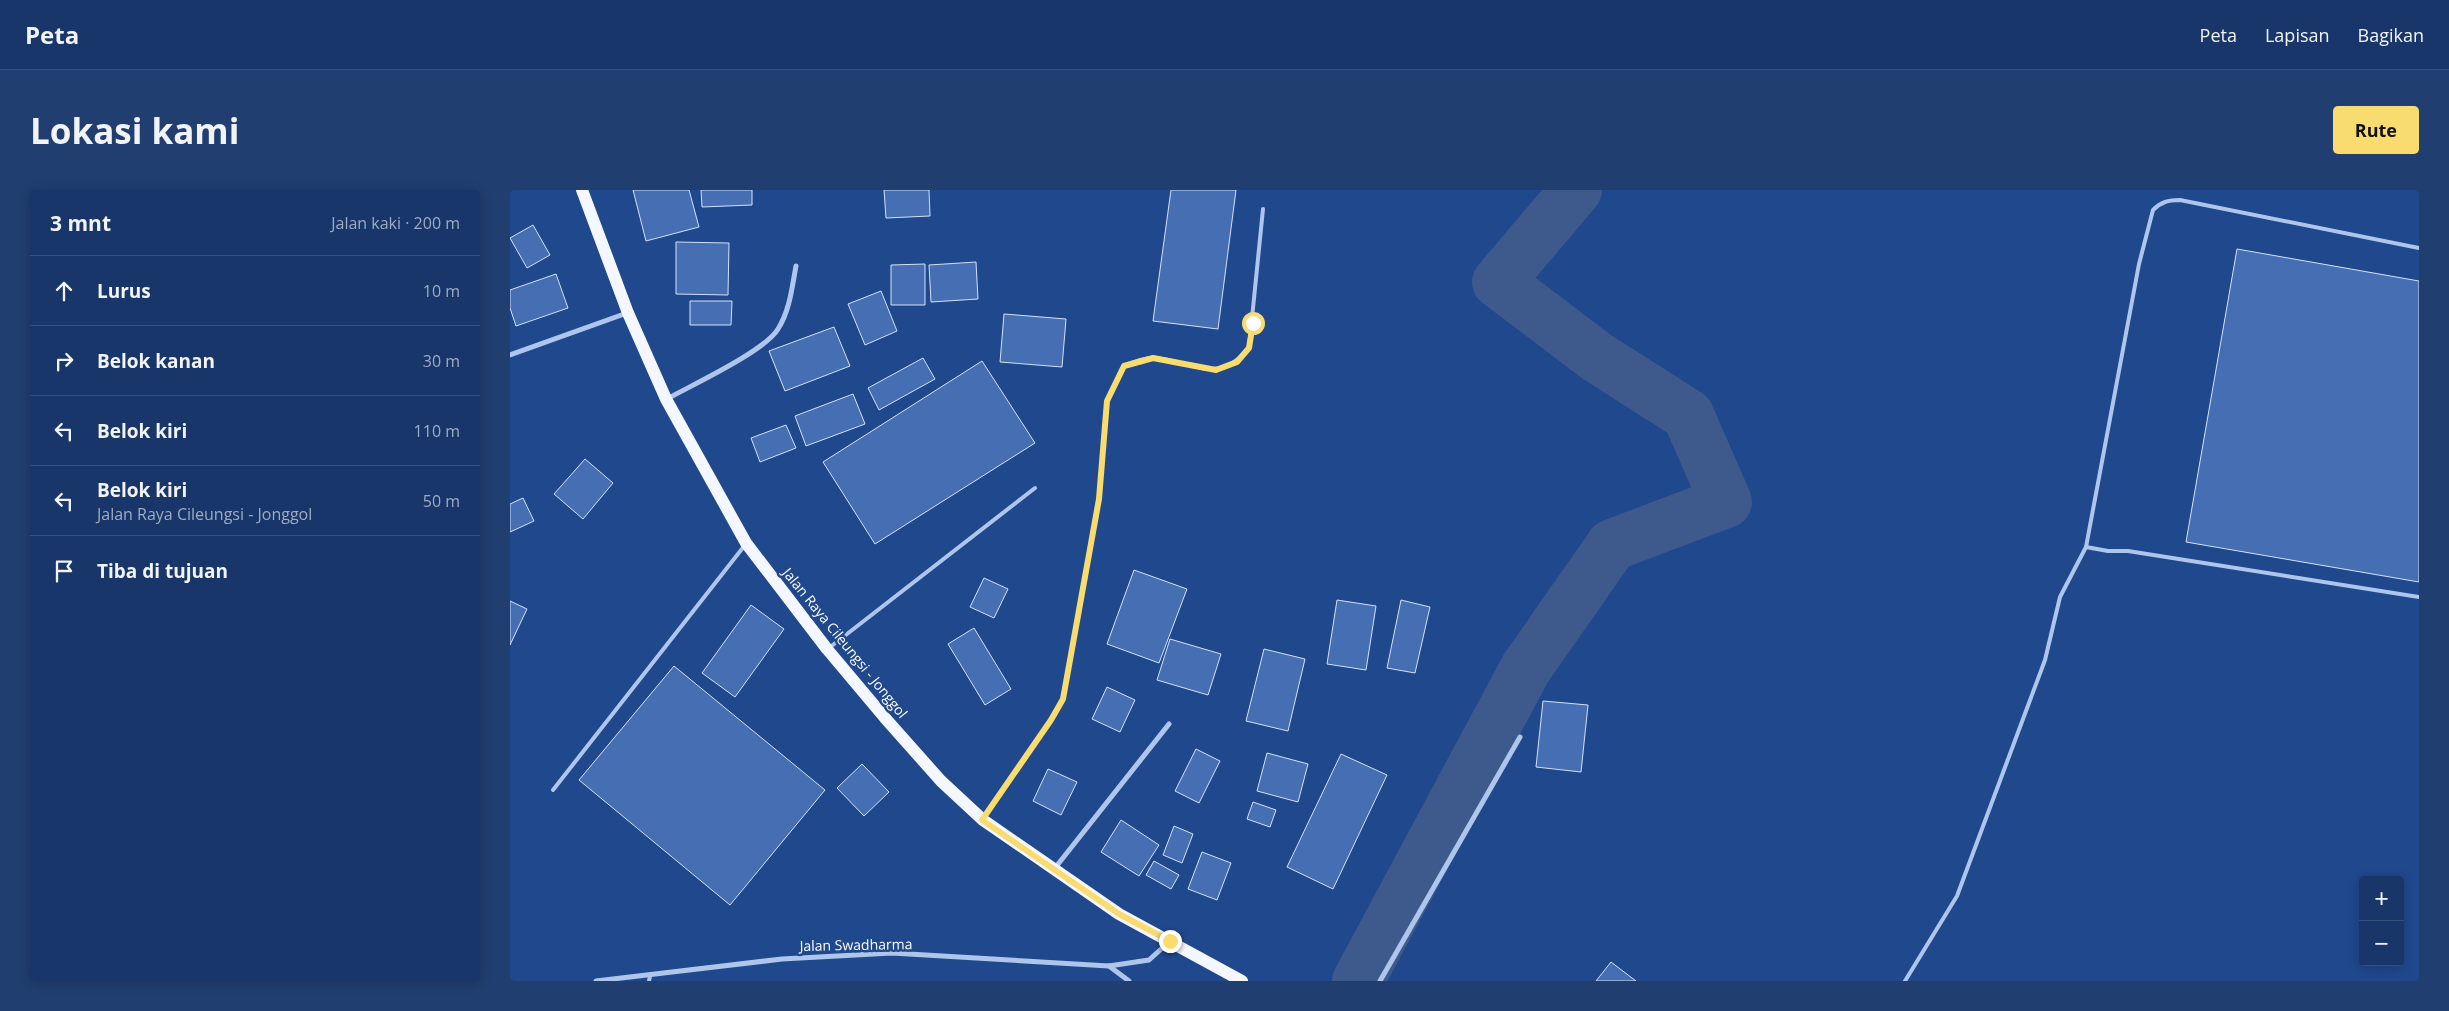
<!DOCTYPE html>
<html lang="id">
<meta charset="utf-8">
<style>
body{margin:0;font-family:"Open Sans",sans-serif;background:#213e70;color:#f1f3f6}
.controls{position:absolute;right:15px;bottom:15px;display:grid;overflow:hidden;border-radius:5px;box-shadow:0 2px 12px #0003}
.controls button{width:45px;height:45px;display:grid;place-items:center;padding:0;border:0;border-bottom:1px solid #36507e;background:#18366a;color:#f1f3f6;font:25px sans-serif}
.stop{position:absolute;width:15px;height:15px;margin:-11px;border:4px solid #f9dc6f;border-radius:50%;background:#fff}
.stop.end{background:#f9dc6f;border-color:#fff;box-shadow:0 1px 5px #0008}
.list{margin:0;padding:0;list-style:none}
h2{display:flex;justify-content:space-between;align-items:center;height:65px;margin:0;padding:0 20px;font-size:21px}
h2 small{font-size:16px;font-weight:400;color:#9fabc1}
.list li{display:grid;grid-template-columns:32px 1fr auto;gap:15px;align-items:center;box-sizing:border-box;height:70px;padding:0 20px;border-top:1px solid #36507e}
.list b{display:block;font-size:19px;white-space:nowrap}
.list p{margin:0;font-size:16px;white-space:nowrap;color:#9fabc1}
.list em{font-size:16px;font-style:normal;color:#9fabc1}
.icon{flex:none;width:28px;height:28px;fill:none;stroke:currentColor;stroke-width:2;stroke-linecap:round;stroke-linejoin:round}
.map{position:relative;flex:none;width:1909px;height:791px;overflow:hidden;border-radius:5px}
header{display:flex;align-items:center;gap:30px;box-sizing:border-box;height:70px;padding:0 25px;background:#18366a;border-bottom:1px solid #36507e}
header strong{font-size:24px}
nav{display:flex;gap:28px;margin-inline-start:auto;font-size:18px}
.intro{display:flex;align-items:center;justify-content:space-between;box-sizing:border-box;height:120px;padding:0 30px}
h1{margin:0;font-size:35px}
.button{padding:12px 22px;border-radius:5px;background:#f9dc6f;color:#111;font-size:18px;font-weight:700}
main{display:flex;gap:30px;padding:0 30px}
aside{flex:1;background:#18366a;border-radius:5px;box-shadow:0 2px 12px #0003}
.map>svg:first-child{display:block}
</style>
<header>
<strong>Peta</strong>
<nav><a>Peta</a><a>Lapisan</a><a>Bagikan</a></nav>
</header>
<div class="intro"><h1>Lokasi kami</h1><a class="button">Rute</a></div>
<main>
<aside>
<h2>3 mnt<small>Jalan kaki · 200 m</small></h2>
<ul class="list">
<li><svg class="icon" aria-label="ahead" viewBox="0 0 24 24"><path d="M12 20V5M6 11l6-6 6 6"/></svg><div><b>Lurus</b></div><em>10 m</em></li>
<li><svg class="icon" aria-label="right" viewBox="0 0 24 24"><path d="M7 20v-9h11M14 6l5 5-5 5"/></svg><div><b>Belok kanan</b></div><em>30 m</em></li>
<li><svg class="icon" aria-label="left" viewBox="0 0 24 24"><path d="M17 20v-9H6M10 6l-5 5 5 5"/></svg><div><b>Belok kiri</b></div><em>110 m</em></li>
<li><svg class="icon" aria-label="left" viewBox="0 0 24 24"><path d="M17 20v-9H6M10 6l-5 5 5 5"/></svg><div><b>Belok kiri</b><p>Jalan Raya Cileungsi - Jonggol</p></div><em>50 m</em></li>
<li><svg class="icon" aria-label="arrive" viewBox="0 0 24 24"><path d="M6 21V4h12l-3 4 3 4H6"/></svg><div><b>Tiba di tujuan</b></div></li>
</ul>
</aside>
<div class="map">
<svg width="1909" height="791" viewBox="0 0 1909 791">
<rect width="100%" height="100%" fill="#20488d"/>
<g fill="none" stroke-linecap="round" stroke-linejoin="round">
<path stroke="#3e5a8c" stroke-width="52" d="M848,791l168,-313 86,-123 114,-43 -38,-87 -91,-58 -99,-75 78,-92"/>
</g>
<g fill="#456eb3" stroke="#d4e2f9">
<path d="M123,0h56l10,37 -53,14z"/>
<path d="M191,0h51v15l-50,2z"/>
<path d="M374,0h45l1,26 -44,2z"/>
<path d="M661,0h65l-18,139 -65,-8z"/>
<path d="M23,35l17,30 -23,13 -17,-30z"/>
<path d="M166,52l53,1 -1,52 -52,-1z"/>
<path d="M1727,59l182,32v301l-233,-40z"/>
<path d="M466,72l2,37 -47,3 -2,-37z"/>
<path d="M415,74v41h-34v-40z"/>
<path d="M46,84l12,34 -52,18 -6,-18v-18z"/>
<path d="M371,101l16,40 -32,14 -17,-41z"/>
<path d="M180,111h42l-1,24h-41z"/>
<path d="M494,124l62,5 -4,48 -62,-5z"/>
<path d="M324,137l16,39 -65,25 -16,-40z"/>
<path d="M413,168l12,21 -56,31 -11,-22z"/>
<path d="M472,171l53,82 -160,101 -52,-82z"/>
<path d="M343,204l12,30 -59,22 -11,-30z"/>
<path d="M276,235l10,23 -36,14 -9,-24z"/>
<path d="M75,269l28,24 -30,36 -29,-25z"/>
<path d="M13,308l11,23 -24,11v-28z"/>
<path d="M624,380l53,19 -28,74 -52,-19z"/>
<path d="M474,388l24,11 -14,29 -24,-11z"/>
<path d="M827,410l39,6 -10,64 -39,-6z"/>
<path d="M891,410l29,7 -15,66 -28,-5z"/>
<path d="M0,411l17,8 -17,36z"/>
<path d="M241,415l33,24 -49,68 -33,-24z"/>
<path d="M464,438l37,61 -26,16 -37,-61z"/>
<path d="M660,449l51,15 -13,41 -51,-15z"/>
<path d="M754,459l41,10 -17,72 -42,-10z"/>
<path d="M164,476l151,124 -95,115 -151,-125z"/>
<path d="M597,497l28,13 -15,32 -28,-13z"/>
<path d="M1033,511l45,4 -7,67 -45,-5z"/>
<path d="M686,559l24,12 -21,42 -24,-12z"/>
<path d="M757,563l41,11 -10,38 -41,-11z"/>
<path d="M831,564l46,21 -54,114 -46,-22z"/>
<path d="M352,574l27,28 -25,24 -27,-28z"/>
<path d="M538,579l29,13 -16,33 -28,-14z"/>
<path d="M743,612l23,8 -6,17 -23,-8z"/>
<path d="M611,630l38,25 -20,31 -38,-24z"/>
<path d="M664,636l19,8 -11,29 -19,-8z"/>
<path d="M692,662l29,11 -14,37 -29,-11z"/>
<path d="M644,671l25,14 -8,14 -25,-14z"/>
<path d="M1101,772l25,19h-40z"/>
</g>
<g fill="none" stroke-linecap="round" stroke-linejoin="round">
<g stroke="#afc6ec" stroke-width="4">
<path d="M1576,357l53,-283 14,-54c8,-8 15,-10 27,-10l239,48"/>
<path d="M319,458l206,-160"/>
<path d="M43,600l192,-245"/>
<path d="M474,628l67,-98 12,-21 36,-200 8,-98 17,-35c9,-4 20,-8 29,-8 40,2 63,29 96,-10l14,-139"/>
<path d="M139,791l1,-5"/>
<path d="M1395,791l52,-85 88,-236 15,-63 26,-50 22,4h20l291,46"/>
</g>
<g stroke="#afc6ec" stroke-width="5">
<path d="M0,165l117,-42"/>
<path d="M157,209c25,-14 98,-48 111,-70 12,-19 14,-42 18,-63"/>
<path d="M545,678l114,-144"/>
<path d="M599,776l20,15"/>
<path d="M86,791l186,-22 110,-6 217,13 40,-6 21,-19"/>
<path d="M870,791l140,-244"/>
</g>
<path stroke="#f4f7ff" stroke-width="12" d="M72,0l46,123 38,86 80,144 81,106 58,69 56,63 42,39 136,94 123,67"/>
</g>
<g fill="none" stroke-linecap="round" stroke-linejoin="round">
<path stroke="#f9dc6f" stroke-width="6" d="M660,751l-51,-27 -137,-94 69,-100 12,-21 36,-200 8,-98 17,-35 29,-8 63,12 21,-8 12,-14 4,-25"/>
</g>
<g text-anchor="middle" stroke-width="5" stroke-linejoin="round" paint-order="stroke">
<g font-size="14" fill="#fff" stroke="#20488d">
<text transform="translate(335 453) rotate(51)" y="5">Jalan Raya Cileungsi - Jonggol</text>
<text transform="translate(346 755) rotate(-1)" y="5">Jalan Swadharma</text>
</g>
</g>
</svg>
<div class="controls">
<button>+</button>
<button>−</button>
</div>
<div class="stop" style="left:743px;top:133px"></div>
<div class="stop end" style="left:660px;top:751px"></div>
</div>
</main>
